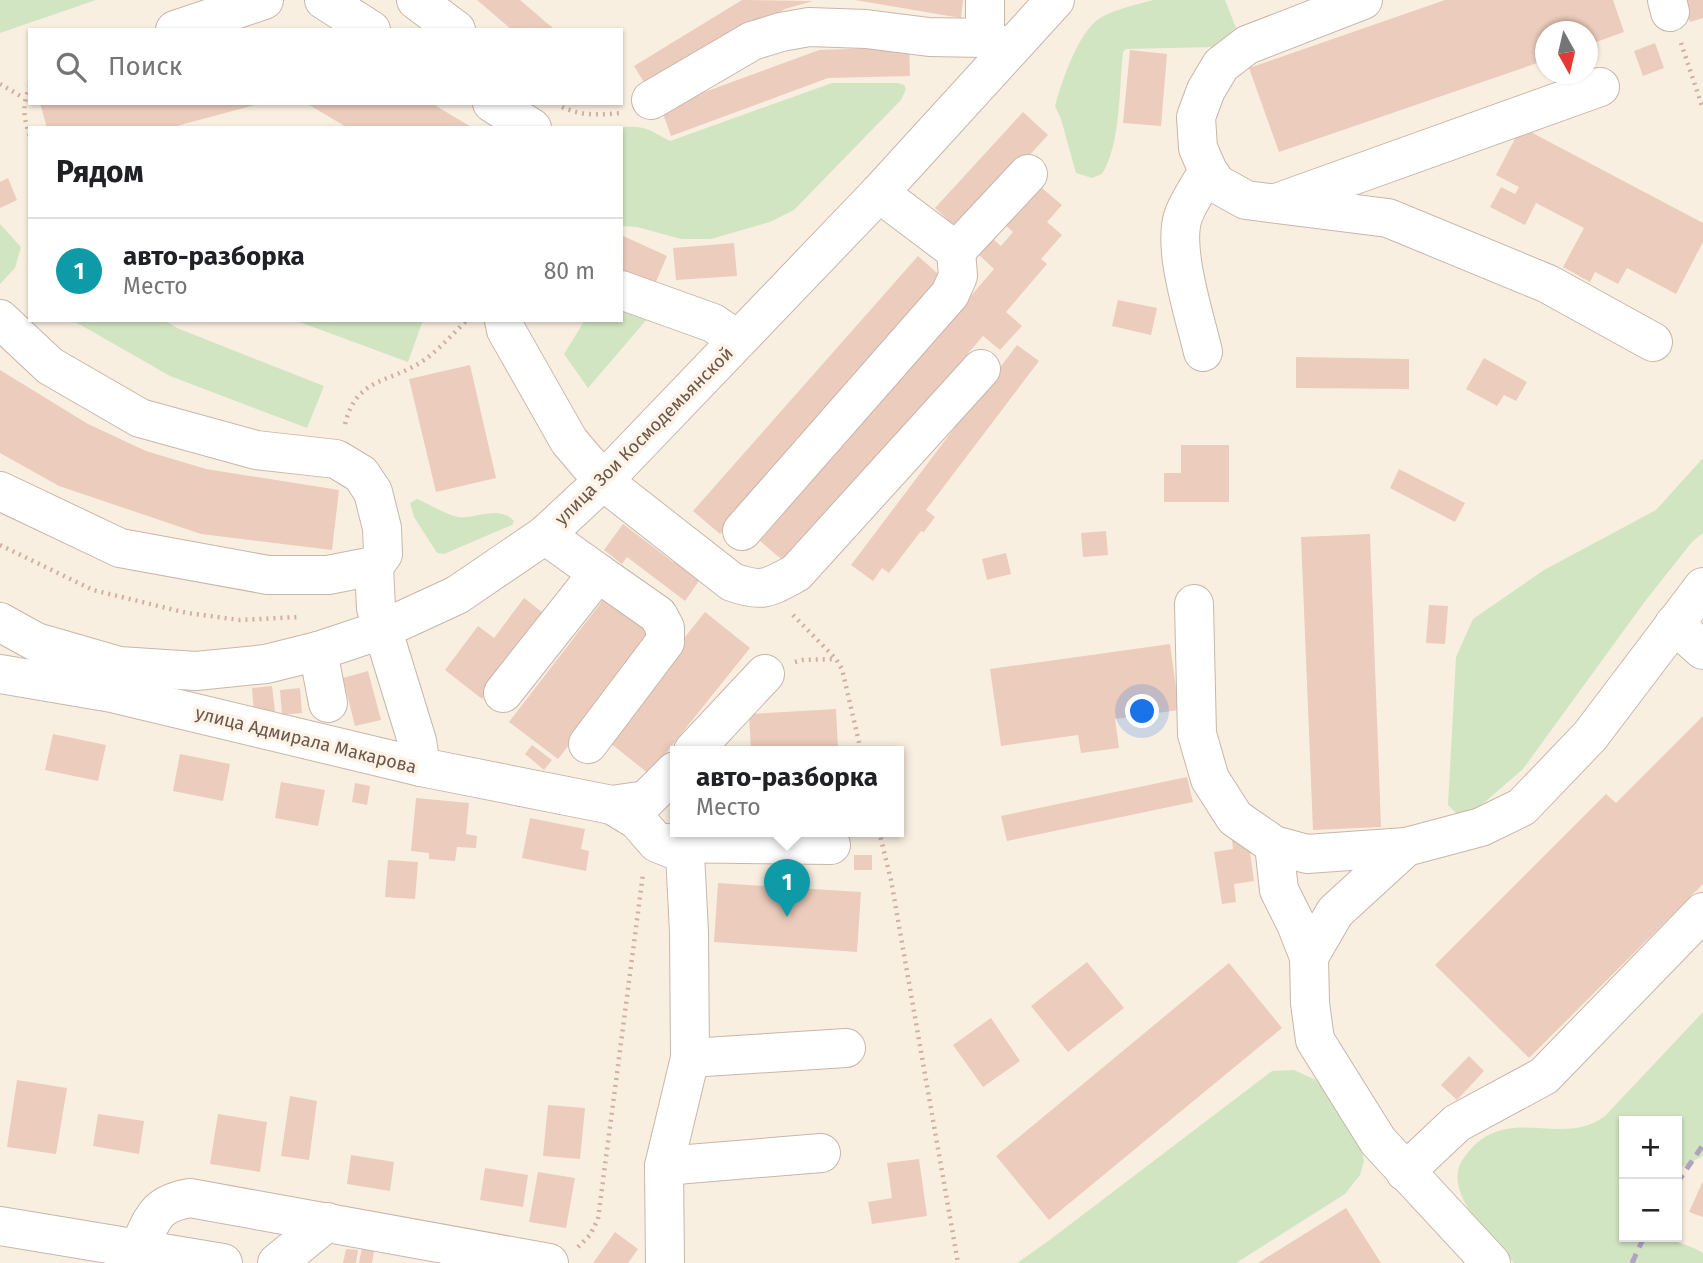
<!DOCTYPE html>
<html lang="ru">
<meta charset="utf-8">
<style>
body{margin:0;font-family:"Fira Sans",sans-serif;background:#f2f2f2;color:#202124}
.controls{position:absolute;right:21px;bottom:21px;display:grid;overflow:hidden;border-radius:0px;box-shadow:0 2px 5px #0004}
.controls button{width:63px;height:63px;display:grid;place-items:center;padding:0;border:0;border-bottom:2px solid #e0e0e0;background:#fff;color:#202124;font:35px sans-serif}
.compass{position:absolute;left:1535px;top:21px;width:63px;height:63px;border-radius:50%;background:#fff;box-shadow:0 2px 5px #0004;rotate:172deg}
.you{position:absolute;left:1143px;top:712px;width:24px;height:24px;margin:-18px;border:5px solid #fff;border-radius:50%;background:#1a73e8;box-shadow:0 0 0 10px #1a73e833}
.badge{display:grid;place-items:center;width:46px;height:46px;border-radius:50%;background:#7c3aed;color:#fff;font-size:23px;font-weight:700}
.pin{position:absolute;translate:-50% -58px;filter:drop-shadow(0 2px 4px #0008)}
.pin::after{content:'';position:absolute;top:37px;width:24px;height:21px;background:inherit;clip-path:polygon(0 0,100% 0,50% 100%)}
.popup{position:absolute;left:670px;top:746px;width:234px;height:91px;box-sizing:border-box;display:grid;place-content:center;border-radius:0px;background:#fff;filter:drop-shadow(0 2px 5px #0005);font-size:23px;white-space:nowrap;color:#757577}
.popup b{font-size:26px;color:#202124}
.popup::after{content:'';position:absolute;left:50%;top:100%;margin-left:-14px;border:14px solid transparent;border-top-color:#fff}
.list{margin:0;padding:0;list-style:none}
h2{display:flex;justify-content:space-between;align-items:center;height:91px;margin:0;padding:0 28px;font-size:30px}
h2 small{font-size:23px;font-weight:400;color:#757577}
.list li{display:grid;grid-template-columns:46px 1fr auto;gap:21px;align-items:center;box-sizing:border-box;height:105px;padding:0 28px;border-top:2px solid #e0e0e0}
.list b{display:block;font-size:26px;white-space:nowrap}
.list p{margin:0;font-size:23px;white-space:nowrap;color:#757577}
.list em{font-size:23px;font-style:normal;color:#757577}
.icon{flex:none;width:38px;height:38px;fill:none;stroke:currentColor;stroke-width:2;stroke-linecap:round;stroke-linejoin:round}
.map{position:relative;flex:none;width:1703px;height:1263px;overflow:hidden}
.search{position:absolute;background:#fff;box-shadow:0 2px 5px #0004;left:28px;top:28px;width:595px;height:77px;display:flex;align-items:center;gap:18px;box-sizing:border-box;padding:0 24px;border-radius:0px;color:#757577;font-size:26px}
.panel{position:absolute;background:#fff;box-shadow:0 2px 5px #0004;left:28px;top:126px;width:595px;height:196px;border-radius:0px}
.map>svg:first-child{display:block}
</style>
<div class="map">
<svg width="1703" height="1263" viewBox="0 0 1703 1263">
<rect width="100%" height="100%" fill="#f9efe1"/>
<g fill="#d2e5c2">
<path d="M0,0h96l-96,33z"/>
<path d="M1153,0h72l13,33 -22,14 -90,2 -3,3c-4,36 -2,92 -21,122l-10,4 -16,-5 -15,-54 -6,-13c7,-25 23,-74 45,-88 16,-9 35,-13 53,-18z"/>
<path d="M832,83h66l6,2 2,4 -5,11 -107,110 -24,12 -59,17h-30l-44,-12 -16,-1v-98h-4c27,-4 32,2 53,13z"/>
<path d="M0,224l21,23 -6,21 -15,16z"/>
<path d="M621,309l27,9 -60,70 -24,-34 21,-34h36z"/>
<path d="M72,320h92l13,8 147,58 -17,42 -137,-52z"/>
<path d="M294,320h129l-15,42z"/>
<path d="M1703,458v75l-11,9 -46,58 -123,169 -52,45 -12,2 -11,-11 8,-148 17,-38 71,-49 112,-60z"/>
<path d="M417,499c12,5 25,13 37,17 19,6 43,-13 60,5l-2,4 -68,29 -7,-1 -23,-36 -4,-14z"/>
<path d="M1703,1012v144l-26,14v-49h-53v116c29,0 54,1 79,16v10h-189c-20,-23 -74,-71 -51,-104 41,-60 97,-9 142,-43z"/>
<path d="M1294,1070l22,10 10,8 35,56 3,17 -4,14 -15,19 -109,69h-219l30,-21 225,-171z"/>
</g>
<g fill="#ecccbc">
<path d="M477,0h43l35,30h-43z"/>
<path d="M742,0l71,1 -28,8 -135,83 -16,-26z"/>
<path d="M855,0h108l-2,18z"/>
<path d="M1445,0h168l11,32 -36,13v-13h-42v28l-267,92 -30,-84z"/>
<path d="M1682,0h21v18l-13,4z"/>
<path d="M1655,43l9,25 -21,8 -9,-25z"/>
<path d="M909,47l1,29 -82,2 -157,58 -10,-28 158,-58z"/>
<path d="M1130,50l37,4 -6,72 -38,-3z"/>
<path d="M40,103h219v1l-90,24h-122z"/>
<path d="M306,103h125l42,25h-125z"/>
<path d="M1023,112l25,23 -88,96 -25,-23z"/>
<path d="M1521,127l182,96v19l-27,52 -49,-26 -9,16 -23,-12 -5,10 -27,-15 21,-39 -48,-25 -11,22 -35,-18 11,-20 14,7 4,-7 -23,-12z"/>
<path d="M8,178l9,22 -17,8v-26z"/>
<path d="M1037,184l25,21 -15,17 15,13 -21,24 6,5 -41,48 16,14 -22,24 -17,-14 -196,228 -27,-23 234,-272 -16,-15 14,-16 9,8 12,-14 -10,-9z"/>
<path d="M621,235l46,21 -12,28 -34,-15z"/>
<path d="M734,243l3,33 -61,4 -3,-32z"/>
<path d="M918,256l27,24 -225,254 -27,-23z"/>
<path d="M1118,300l39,8 -6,27 -39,-9z"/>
<path d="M1017,345l22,16 -113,149 9,7 -11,15 -3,-1 -32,42 -7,-5 -9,13 -22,-16z"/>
<path d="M1296,357l113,2v30l-113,-1z"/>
<path d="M1484,358l43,24 -11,19 -12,-6 -7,11 -31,-17z"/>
<path d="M470,365l26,113 -60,14 -27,-113z"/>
<path d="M0,370l88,54 58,27 60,18 133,21 -7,60 -131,-16 -142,-48 -59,-33z"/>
<path d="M1181,445h48v57h-65v-29h17z"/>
<path d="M1399,469l66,34 -10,19 -65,-34z"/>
<path d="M623,524l50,38 4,-6 26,19 -18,26 -58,-44 -5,7 -18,-14z"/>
<path d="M1106,531l2,24 -25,2 -2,-24z"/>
<path d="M1370,534l11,293 -68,3 -12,-293z"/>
<path d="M1006,553l5,21 -24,6 -5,-21z"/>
<path d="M610,591l49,38 -101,130 -49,-37z"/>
<path d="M524,598l22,17 -64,84 -37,-29 33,-44 16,12z"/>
<path d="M1429,605l19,1 -3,38 -19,-1z"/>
<path d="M705,612l45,36 -101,126 -45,-36z"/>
<path d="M1170,644l9,66 -64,9 4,29 -38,5 -3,-18 -77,11 -11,-77z"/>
<path d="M368,671l13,49 -26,6 -12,-48z"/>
<path d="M272,686l3,25 -21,2 -2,-25z"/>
<path d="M300,688l2,25 -20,2 -2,-25z"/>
<path d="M836,709l2,40 -87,2 -2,-37z"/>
<path d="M1703,716v168l-174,174 -94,-93 171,-171 10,9z"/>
<path d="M53,734l53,11 -8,36 -53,-11z"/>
<path d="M532,745l20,15 -8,10 -19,-16z"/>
<path d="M180,754l50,10 -7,37 -50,-10z"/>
<path d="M1187,777l6,25 -186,39 -6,-25z"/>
<path d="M281,782l44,8 -7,36 -43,-8z"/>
<path d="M355,783l15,3 -3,19 -15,-3z"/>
<path d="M416,798l53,5 -3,31 11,2 -1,12 -19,-1 -2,14 -26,-2v-6l-18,-2z"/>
<path d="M530,818l55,11 -4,20 8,2 -3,20 -64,-13z"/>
<path d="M1248,838l6,43 -20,3 2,18 -14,2 -8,-52 19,-3 -1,-9z"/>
<rect x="854" y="855" width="18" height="15"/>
<path d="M388,860l30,2 -3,37 -30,-2z"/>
<path d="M718,883l143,9 -4,60 -143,-10z"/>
<path d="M1087,962l37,46 -56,44 -37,-46z"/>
<path d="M1229,963l53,65 -233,192 -53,-64z"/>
<path d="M991,1018l29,43 -37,26 -30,-42z"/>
<path d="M1469,1056l15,15 -27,29 -16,-15z"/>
<path d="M17,1080l50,8 -11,66 -49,-7z"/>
<path d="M290,1096l27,5 -8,59 -28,-4z"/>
<path d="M548,1105l37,3 -5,51 -37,-3z"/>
<path d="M98,1114l46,7 -5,33 -46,-8z"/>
<path d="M218,1114l49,8 -7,50 -50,-8z"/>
<path d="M351,1155l43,7 -4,29 -43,-7z"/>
<path d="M919,1159l8,57 -55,8 -4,-22 24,-4 -5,-35z"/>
<path d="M485,1168l43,7 -5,32 -43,-7z"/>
<path d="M538,1172l37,6 -9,50 -37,-6z"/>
<path d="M1703,1181v36l-14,-5z"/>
<path d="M1346,1208l35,55h-123z"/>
<path d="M615,1232l23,17 -10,14h-35z"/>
<path d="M363,1242l12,3 -3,18h-13z"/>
<path d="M346,1249l12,1 -2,13h-13z"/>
</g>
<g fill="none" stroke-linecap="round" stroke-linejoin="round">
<g stroke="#c8b6aa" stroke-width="40">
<g id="minor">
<path d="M324,0l47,30"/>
<path d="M416,0l40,30"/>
<path d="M985,0v38l24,11"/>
<path d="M1363,0l-116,45 -26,20 -15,25 -10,27 2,31 10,23 9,13 29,16 142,18 160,66 105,58"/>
<path d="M1667,0l3,12"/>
<path d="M175,30l89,-30"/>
<path d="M651,100l101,-59 29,-9 28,-5 57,2 63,8 56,1"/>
<path d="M492,103l40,25"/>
<path d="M1279,202l321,-115"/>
<path d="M956,251l72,-77"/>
<path d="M621,290l92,33 25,17"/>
<path d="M0,319l50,47 90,52 116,32 80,9 25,15 12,18 9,36 1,26 -9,12 -46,9h-60l-148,-27 -120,-57"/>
<path d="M504,320l2,10 63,111 34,40 129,101c31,11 36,6 64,-9l185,-204"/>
<path d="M1203,352c-8,-35 -32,-106 -19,-138 6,-15 16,-29 24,-43"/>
<path d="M742,531l208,-237 8,-18 -2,-25 -77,-58"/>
<path d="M545,535l53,38"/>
<path d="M374,566l2,42 41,133 4,26"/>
<path d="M1194,604l3,130 13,45 25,39 39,27 33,9 99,-7 75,-20 41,-20 68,-71 113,-149"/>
<path d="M0,622l36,20 83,24 77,5 70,-7 52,-13 63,-21 76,-35 88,-60 58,-54 276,-288 176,-193"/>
<path d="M1674,624l29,26"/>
<path d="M318,651l10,52"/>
<path d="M0,674l112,19 309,74 191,38 34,-5 29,-29"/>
<path d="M503,693l95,-120 60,42 7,13v14l-77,102"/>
<path d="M693,751l72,-77"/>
<path d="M612,805l25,15 20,23 28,11 4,78 1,126 -26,108 1,97"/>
<path d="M659,843l172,2"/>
<path d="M1274,845l5,45 17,34 13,33"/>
<path d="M1406,847l-71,65 -26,45 1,46 5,37 63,101 113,122"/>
<path d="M690,1058l156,-10"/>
<path d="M664,1166l157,-13"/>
<path d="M1405,1172l52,-49 87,-47 159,-164"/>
<path d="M0,1226l223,37"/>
<path d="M138,1249c15,-30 16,-45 52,-51l359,65"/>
<path d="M277,1263l50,-41"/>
</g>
</g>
<g stroke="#d0b0a0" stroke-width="4.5" stroke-dasharray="2 5" stroke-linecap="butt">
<path d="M1681,43l22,66"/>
<path d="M0,84l24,14"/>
<path d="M30,86c-8,19 -7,31 0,50"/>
<path d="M562,107c19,9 38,8 59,6"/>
<path d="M345,424c12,-49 47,-40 82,-66 14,-11 27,-25 40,-38"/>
<path d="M0,545l93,45 94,23 53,7 59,-3"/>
<path d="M793,615l43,44 6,10 19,82"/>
<path d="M795,662l8,-2 32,-1"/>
<path d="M879,831l12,49 67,383"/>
<path d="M578,1247l12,-12 8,-16 45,-345"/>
</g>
<use href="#minor" stroke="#fff" stroke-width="38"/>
<g stroke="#b1a2c0" stroke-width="5" stroke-dasharray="10 7" stroke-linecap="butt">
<path d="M1677,1183l26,-38"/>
<path d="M1632,1263l12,-26"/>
</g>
</g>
<g text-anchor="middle" stroke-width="7" stroke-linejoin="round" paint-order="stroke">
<g font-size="18" fill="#6d554b" stroke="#fdf3e7">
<text transform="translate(644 436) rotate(-45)" y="6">улица Зои Космодемьянской</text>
<text transform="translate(306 740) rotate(14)" y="6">улица Адмирала Макарова</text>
</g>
</g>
</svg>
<div class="controls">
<button>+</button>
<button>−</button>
</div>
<svg class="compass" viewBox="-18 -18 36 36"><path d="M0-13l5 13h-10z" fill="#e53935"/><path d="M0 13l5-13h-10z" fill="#757577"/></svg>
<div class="you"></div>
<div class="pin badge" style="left:787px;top:917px;background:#0f9aa8">1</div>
<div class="popup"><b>авто-разборка</b>Место</div>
<div class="search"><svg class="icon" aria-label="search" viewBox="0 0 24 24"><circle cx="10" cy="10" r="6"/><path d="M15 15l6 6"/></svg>Поиск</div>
<section class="panel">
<h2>Рядом<small></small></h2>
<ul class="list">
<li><span class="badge" style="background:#0f9aa8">1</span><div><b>авто-разборка</b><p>Место</p></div><em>80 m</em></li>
</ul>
</section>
</div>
